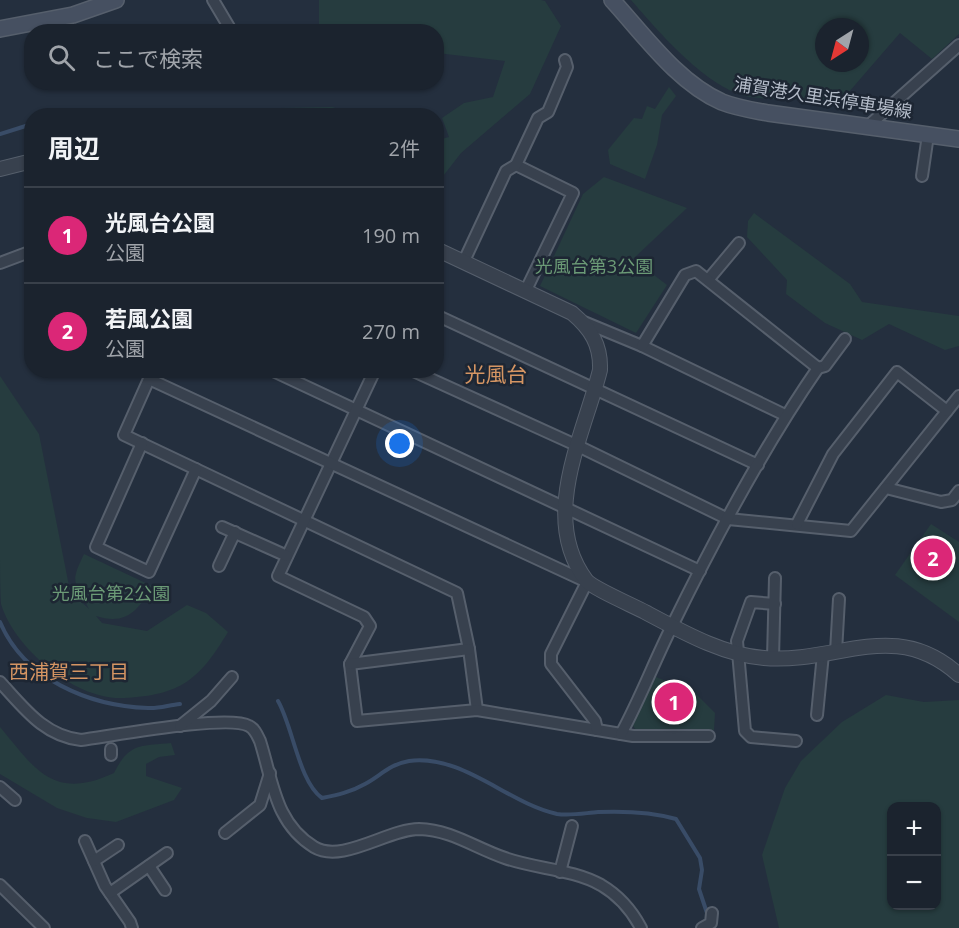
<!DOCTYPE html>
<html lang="ja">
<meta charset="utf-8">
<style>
body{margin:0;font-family:"Open Sans","Noto Sans JP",sans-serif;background:#242b36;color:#f1f3f6}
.controls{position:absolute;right:18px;bottom:18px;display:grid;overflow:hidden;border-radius:12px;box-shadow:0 2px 4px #0004}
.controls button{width:54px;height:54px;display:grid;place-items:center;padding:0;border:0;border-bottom:2px solid #39404a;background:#1b232e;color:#f1f3f6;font:30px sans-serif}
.compass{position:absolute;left:815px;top:18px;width:54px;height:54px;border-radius:50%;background:#1b232e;box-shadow:0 2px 4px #0004;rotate:216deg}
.you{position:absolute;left:400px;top:444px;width:21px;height:21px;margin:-15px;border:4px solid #fff;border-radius:50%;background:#1a73e8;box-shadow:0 0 0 9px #1a73e833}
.badge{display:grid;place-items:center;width:39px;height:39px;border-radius:50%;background:#db2777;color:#fff;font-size:20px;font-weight:700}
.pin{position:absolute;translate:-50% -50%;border:3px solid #fff;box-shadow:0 2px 6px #0006}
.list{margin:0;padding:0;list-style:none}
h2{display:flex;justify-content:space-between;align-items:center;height:78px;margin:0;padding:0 24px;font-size:26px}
h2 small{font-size:20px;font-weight:400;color:#a0a4aa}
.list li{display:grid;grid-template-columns:39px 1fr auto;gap:18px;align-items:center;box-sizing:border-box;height:96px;padding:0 24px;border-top:2px solid #39404a}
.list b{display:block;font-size:22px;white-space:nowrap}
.list p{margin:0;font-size:20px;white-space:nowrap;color:#a0a4aa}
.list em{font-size:20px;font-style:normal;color:#a0a4aa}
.icon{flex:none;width:33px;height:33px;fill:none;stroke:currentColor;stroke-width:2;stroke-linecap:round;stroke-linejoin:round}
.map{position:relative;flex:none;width:959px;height:928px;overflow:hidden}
.search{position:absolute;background:#1b232e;box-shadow:0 2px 4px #0004;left:24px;top:24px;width:420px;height:66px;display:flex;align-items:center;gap:15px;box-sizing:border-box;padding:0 21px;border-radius:24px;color:#a0a4aa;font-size:22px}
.panel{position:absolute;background:#1b232e;box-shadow:0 2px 4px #0004;left:24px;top:108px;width:420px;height:270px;border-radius:24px}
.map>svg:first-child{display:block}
</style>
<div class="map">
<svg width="959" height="928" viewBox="0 0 959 928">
<rect width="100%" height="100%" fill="#242f3e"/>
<g fill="#263c3f" fill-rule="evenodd">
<path d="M319,0h222l4,1 16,25 -31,68 -69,59 -24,31v-44l12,-3 -7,-19 22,-15 29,-6 12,-36 -68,-8 -1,-21 -117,-1z"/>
<path d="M631,0h328v34l-27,25 -32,-26 -58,67c-30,-1 -62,1 -92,-3 -42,-7 -92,-66 -119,-97zM824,27h36v36h-36z"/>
<path d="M669,87l7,9 -14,19 -5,30 -12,34 -35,-15 -2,-14 26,-32 8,1 5,-13 8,3z"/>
<path d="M332,107l28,8h-91l11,-7z"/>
<path d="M604,177l83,31 -54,51 34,26 -31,48 -96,-47 43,-92z"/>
<path d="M754,213l96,71 12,18 97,14v30l-14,4 -56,-26 -27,16 -37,-17 -39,-29 1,-14 -40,-43 1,-16z"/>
<path d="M0,376l39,58 31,157 19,18c-14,-29 -20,-24 -5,-55l68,32c-13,24 -26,40 -56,30l6,7 45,8 40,-26 19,8 22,19c-29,48 -47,63 -104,66 -48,3 -110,-50 -123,-94 -1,-16 -1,-41 -1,-59 0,-56 0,-112 0,-169z"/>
<path d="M931,524l28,18v80l-64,-47z"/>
<path d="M656,677l38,15 21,21 -1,17 -77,2 -5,-8z"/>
<path d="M886,695l38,7 35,-2v228h-180l-17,-73 23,-67 16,-27 41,-39zM892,806h44v100h-44z"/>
<path d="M0,727c36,43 53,74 114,46 15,-30 26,-27 57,-30l4,12 -16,2 -13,7v12l36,12 -8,12 -58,22 -29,-4 -30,-10 -57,-34z"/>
</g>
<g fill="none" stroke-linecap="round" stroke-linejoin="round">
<g stroke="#394c67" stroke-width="4">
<path d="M59,116l20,-6"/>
<path d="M0,134l32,-10"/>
<path d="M0,622c24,57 89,84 148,86 10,1 21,-3 32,-4"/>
<path d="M278,701c15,26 21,81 44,97 15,-3 29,-6 43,-14 15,-8 25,-20 44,-23 54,-7 98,42 148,53 14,2 28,-1 41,-2 25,-1 54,0 78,7l24,39 2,12 -3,19 9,27"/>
</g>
<g stroke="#565f6c" stroke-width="14">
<g id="minor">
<path d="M213,0l19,32"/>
<path d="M867,127l92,-82"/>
<path d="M516,165l57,28 -47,97"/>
<path d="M922,176l6,-41"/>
<path d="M464,261l42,-90 10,-6 22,-47 10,-6 19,-45 -2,-7"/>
<path d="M0,263l32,-12"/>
<path d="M708,280l31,-37"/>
<path d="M436,315l322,150"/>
<path d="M584,322l58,24 143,69"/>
<path d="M818,368l7,-2 20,-27"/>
<path d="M153,370l-29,65 333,158 12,56 8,61"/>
<path d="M271,370l429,201"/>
<path d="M375,370l-97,206 86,41 6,9 -20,38 7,57 120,-11 156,26h76"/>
<path d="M411,370l167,76 150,73 123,12 108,-135"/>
<path d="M149,379l438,203 -36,72v10l44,57 2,9"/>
<path d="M142,443l-46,104 53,25 47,-103"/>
<path d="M886,488l55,14 11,-2 7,-9"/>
<path d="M797,524l36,-70 64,-82 50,39"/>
<path d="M222,527l65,29"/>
<path d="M219,566l16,-34"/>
<path d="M775,604l-24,-2 -14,39 8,90 6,6 45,4"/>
<path d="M836,652l3,-53"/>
<path d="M773,658l2,-80"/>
<path d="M350,664l119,-15"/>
<path d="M0,682c24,26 44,54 81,58 31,-4 147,-26 168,-14 6,3 8,9 11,15 13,41 15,82 54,106 28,17 74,-18 105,-18 33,1 56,19 86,29 31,11 67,11 96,27 17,10 31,26 40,43"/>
<path d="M817,715l6,-61"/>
<path d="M180,726l31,-25 21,-24"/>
<path d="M621,734c19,-35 33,-72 51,-108 43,-88 90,-177 146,-258l-122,-97 -11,4 -43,71"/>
<path d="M111,749v6"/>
<path d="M0,787l15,13"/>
<path d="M225,833l35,-28 10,-32"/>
<path d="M85,841l20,45 25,36 2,6"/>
<path d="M94,861l24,-16"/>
<path d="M149,866l16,24"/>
<path d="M560,872l12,-46"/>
<path d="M0,885l44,43"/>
<path d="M110,893l57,-40"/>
<path d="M702,928l9,-5 1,-10"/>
</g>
</g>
<g stroke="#565f6c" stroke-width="16">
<g id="tertiary">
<path d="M0,169l32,-8"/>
<path d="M436,249l136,64c19,16 29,32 28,57 -16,65 -61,147 -14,210 6,8 48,26 59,32 36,19 78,43 119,46 74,6 131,-41 195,17"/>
</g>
</g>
<g stroke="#565f6c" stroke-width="18">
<g id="secondary">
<path d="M612,0c32,35 66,83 110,102 15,6 30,8 46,11l191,26"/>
<path d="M0,29l73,-14 43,-15"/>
</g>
</g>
<use href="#minor" stroke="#38414e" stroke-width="10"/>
<use href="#tertiary" stroke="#38414e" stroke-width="14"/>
<use href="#secondary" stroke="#465061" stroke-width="15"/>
</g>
<g text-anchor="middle" stroke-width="5" stroke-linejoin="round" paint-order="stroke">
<g font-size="18" fill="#b4bcc9" stroke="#1d2633">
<text transform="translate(823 98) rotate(9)" y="6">浦賀港久里浜停車場線</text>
</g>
<g font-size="18" fill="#6b9a76" stroke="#1d2633">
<text x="594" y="273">光風台第3公園</text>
<text x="111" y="600">光風台第2公園</text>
</g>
<g font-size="20" fill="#d59563" stroke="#1d2633">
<text x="69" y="679">西浦賀三丁目</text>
</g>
<g font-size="21" fill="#d59563" stroke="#1d2633">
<text x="496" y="382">光風台</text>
</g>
</g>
</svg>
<div class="controls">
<button>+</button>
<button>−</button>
</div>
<svg class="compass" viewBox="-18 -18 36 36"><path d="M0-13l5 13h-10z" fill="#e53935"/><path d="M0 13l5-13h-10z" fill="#a0a4aa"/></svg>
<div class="you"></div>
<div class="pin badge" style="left:674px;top:702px">1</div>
<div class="pin badge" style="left:933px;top:558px">2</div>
<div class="search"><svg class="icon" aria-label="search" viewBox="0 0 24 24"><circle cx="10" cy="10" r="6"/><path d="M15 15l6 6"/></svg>ここで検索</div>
<section class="panel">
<h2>周辺<small>2件</small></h2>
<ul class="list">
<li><span class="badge">1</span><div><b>光風台公園</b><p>公園</p></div><em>190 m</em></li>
<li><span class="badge">2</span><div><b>若風公園</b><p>公園</p></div><em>270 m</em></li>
</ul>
</section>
</div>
